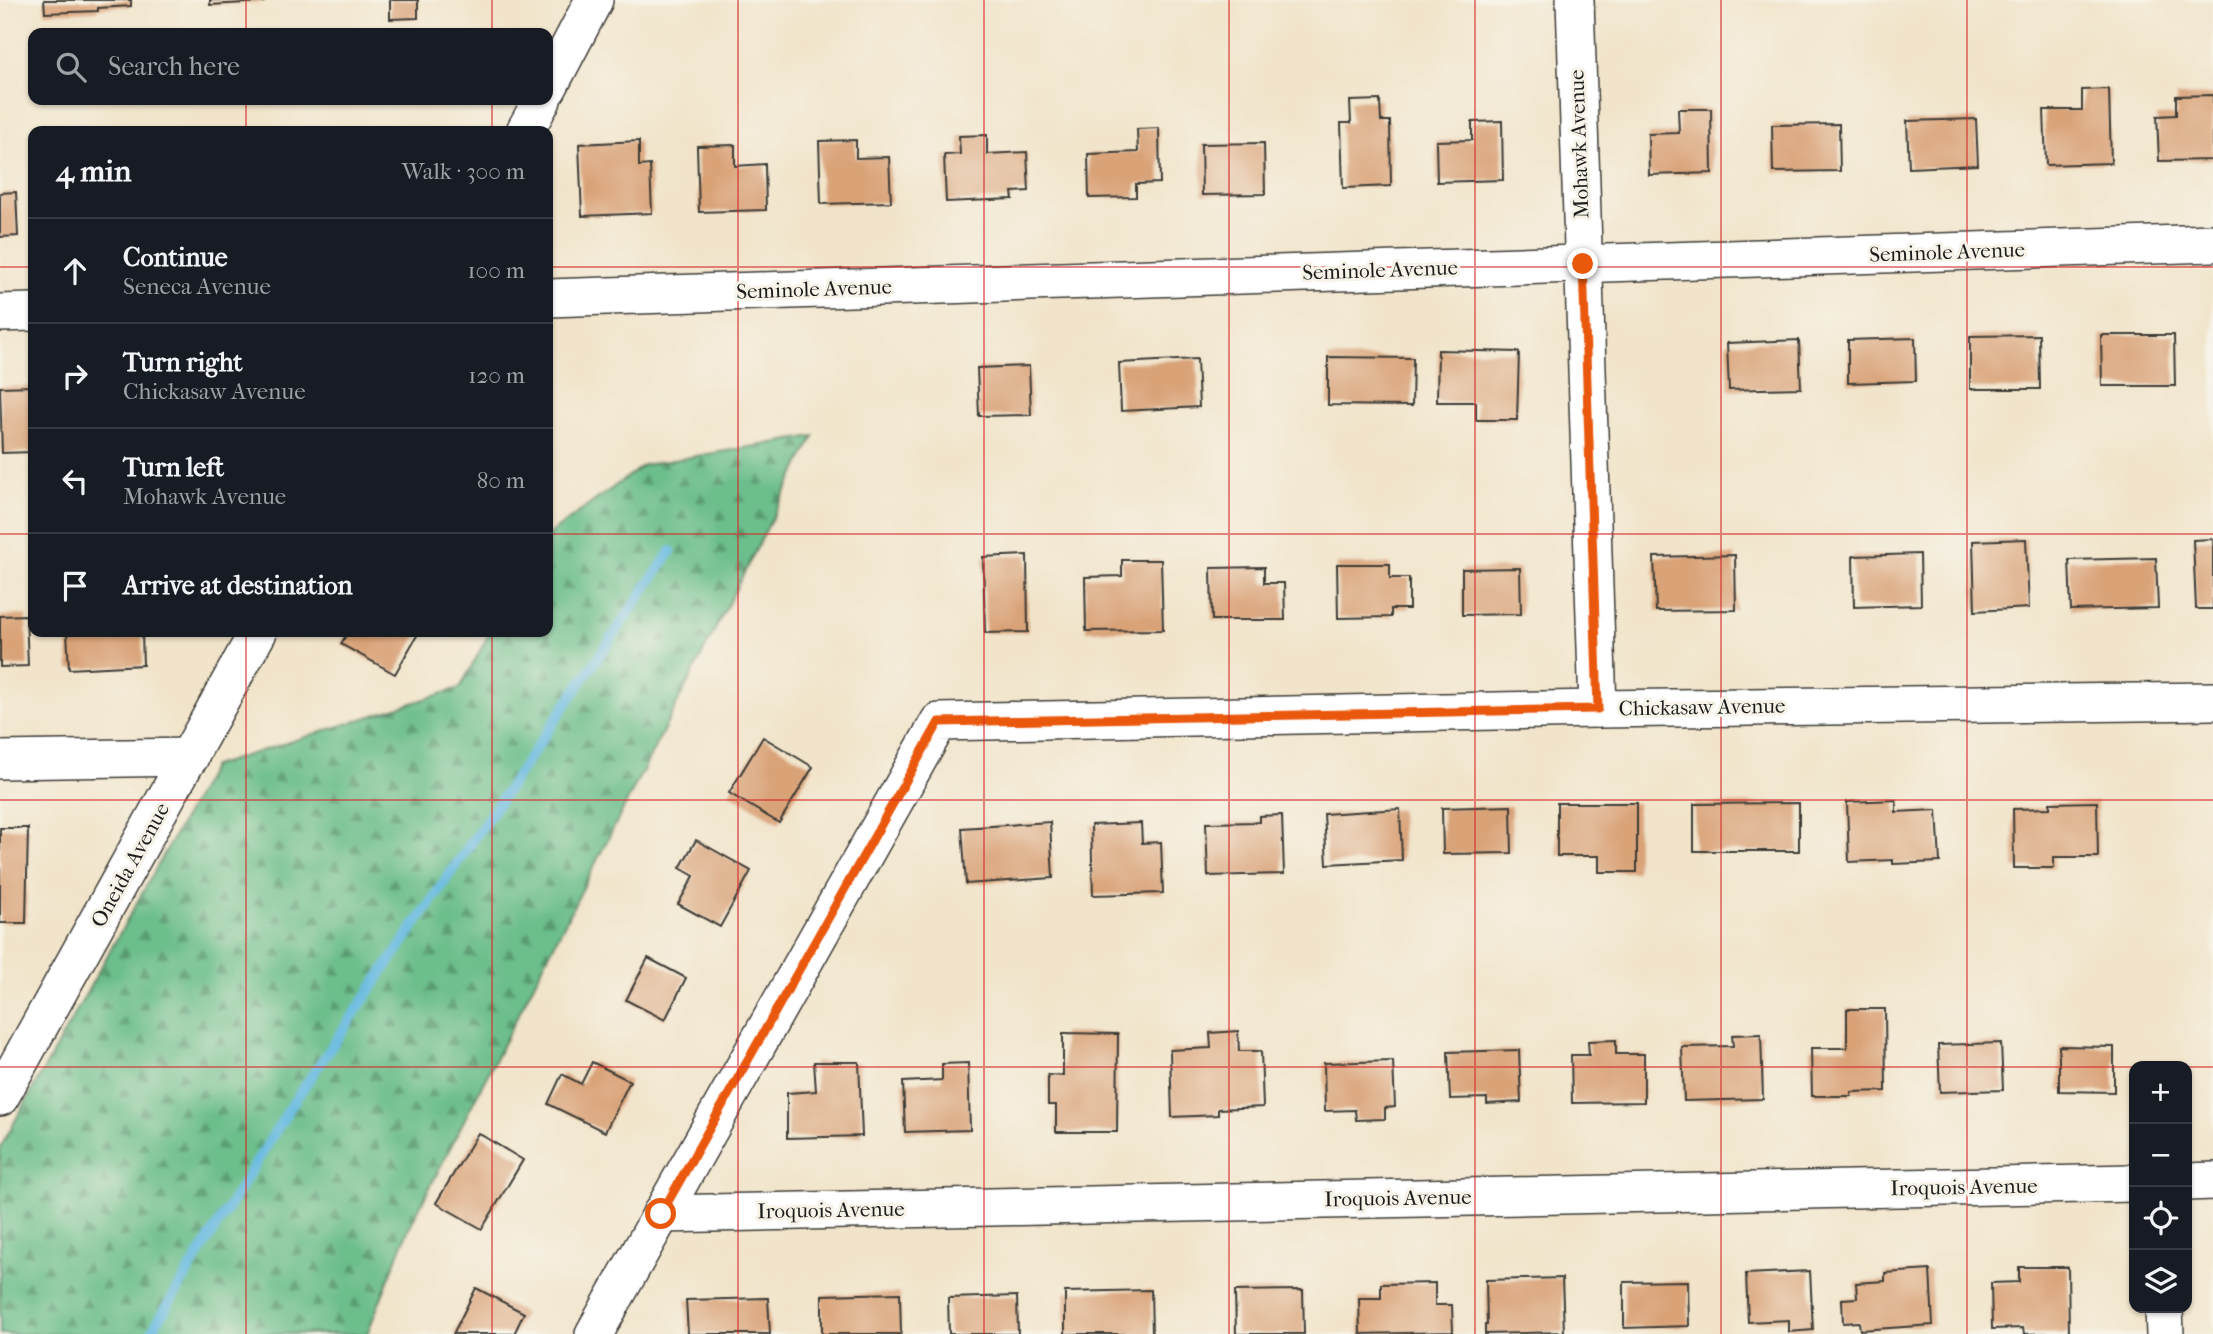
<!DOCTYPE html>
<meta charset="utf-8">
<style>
body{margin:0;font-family:"IM FELL French Canon",serif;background:#20242c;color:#f1f3f6}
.controls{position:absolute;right:21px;bottom:21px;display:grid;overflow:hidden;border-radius:14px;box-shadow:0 2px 5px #0004}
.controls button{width:63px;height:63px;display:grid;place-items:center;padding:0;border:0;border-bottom:2px solid #363941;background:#171b24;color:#f1f3f6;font:35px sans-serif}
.stop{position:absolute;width:21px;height:21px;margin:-16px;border:5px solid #ea580c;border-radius:50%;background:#fff}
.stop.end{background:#ea580c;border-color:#fff;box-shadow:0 2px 7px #0008}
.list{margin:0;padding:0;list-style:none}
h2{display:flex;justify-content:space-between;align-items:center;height:91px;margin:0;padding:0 28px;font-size:30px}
h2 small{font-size:23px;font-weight:400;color:#9ea1a6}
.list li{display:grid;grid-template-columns:46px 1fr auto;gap:21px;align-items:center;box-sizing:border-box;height:105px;padding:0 28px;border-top:2px solid #363941}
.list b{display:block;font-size:26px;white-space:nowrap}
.list p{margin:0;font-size:23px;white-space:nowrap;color:#9ea1a6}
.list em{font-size:23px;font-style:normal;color:#9ea1a6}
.icon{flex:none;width:38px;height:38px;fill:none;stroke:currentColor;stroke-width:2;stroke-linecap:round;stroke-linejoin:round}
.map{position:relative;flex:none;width:2213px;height:1334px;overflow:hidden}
.search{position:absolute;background:#171b24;box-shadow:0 2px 5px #0004;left:28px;top:28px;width:525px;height:77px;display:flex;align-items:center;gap:18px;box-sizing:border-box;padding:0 24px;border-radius:14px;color:#9ea1a6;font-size:26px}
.panel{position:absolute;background:#171b24;box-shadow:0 2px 5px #0004;left:28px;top:126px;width:525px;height:511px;border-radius:14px}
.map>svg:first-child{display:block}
</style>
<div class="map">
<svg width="2213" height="1334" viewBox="0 0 2213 1334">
<defs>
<pattern id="forest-firs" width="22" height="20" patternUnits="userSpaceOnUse" patternTransform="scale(1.75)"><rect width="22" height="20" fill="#6cbe8b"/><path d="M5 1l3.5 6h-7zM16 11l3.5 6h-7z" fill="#589a71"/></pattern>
</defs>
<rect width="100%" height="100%" fill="#f7f3e8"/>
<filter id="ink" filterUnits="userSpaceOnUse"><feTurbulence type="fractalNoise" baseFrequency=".0143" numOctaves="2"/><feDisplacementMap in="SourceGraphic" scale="14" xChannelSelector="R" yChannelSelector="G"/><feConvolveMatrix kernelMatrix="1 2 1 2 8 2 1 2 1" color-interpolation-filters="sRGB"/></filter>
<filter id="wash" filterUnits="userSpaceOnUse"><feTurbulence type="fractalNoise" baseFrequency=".00686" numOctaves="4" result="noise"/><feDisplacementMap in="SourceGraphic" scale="28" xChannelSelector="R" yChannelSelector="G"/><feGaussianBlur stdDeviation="1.57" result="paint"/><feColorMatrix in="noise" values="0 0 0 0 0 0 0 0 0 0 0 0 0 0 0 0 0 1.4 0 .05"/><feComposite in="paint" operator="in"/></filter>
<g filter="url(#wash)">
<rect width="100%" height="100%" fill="#f1e4ca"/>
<path fill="url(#forest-firs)" stroke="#446d54" stroke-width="2" d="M814,436l-405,792 -42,106h-367v-186l213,-382 247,-78 30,-56h58v-97l96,-70z"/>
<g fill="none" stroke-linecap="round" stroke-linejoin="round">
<path stroke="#65b9e1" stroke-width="10" d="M150,1334l143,-231 378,-552"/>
</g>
<g id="blocks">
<g fill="#d9a277">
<path d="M44,0h87v6l-33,2v3l-53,2z"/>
<path d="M210,0h54v2l-54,3z"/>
<path d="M390,0h28v18l-28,1z"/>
<path d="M2109,89l2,74 -65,2 -2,-55h38v-20z"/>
<path d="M2213,95v65l-54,1 -2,-45 19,-1v-19z"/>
<path d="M1380,100l1,21h9l1,65 -48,2 -2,-65h10l-1,-22z"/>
<path d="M1678,109h33l1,64 -63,2 -1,-41 31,-1z"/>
<path d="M1976,119l2,46 -69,3 -2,-47z"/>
<path d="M1502,121l1,59 -66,2 -1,-41 36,-1v-18z"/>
<path d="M1839,124l1,47 -67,1 -1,-47z"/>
<path d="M1159,128l1,55 -24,1v13l-47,1 -1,-44 50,-2 -1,-23z"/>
<path d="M987,135v19l40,-2 2,39 -17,1 1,7 -67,3 -2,-47 16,-1 -1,-18z"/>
<path d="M856,140v18l33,-1 2,45 -70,2 -2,-63z"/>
<path d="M639,141v25l11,-1 2,48 -70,3 -3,-72z"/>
<path d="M1264,143l1,51 -63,1 -1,-51z"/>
<path d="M735,145v21l30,-2 1,46 -67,2 -2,-66z"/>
<path d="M16,192l2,44 -18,1v-44z"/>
<path d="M2039,335l1,54h-70v-53z"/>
<path d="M2101,335h73l1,51h-73z"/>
<path d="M1915,338l1,43 -68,2v-43z"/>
<path d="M1799,340l2,48 -72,2 -2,-47z"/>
<path d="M1438,350l81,2 -2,68h-41v-18h-39z"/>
<path d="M1328,357l85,1 -1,48 -84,-1z"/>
<path d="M1197,359l2,48 -78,4 -2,-48z"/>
<path d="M1029,366l2,49 -52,1 -2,-48z"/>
<path d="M33,386v66l-31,1 -2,-66z"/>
<path d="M2026,539l3,69 -54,3 -2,-70z"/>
<path d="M2213,539v70h-17l-3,-69z"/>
<path d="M1920,554l1,51 -67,2 -1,-51z"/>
<path d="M1027,555l1,77 -43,1 -2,-76z"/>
<path d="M1735,555l1,55 -80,1 -2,-54z"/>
<path d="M2156,558l2,50 -87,2 -2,-50z"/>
<path d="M1122,560h39l2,70 -77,1 -1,-54 37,-1z"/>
<path d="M1337,564h53v14h19v31h-18v8l-53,1z"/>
<path d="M1264,567v16h20l1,37h-73l-1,-52z"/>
<path d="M1520,568l1,46 -59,1v-46z"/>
<path d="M26,615l2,51 -28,1v-51z"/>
<path d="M67,632h75l1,33 -74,4z"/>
<path d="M348,632h71l-24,42 -54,-30z"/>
<path d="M763,737l50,30 -34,56 -50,-30z"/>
<path d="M1896,800v12l41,-2 3,52 -47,2v-4l-44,2 -2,-60z"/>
<path d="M2097,802l1,55h-44v11h-40l-1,-59 37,-1v-5z"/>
<path d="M1557,803h80v69h-38v-16h-42z"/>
<path d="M1799,803v48h-105v-47z"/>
<path d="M1511,806l1,47 -69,1 -1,-46z"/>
<path d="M1400,809l2,51 -75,4 -3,-50z"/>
<path d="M1282,815l2,59 -76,2 -2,-53 53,-1v-6z"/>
<path d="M1050,822l3,56 -87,6 -4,-56z"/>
<path d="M1141,823l1,20 19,-1 2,51 -70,2 -2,-70z"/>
<path d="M0,828h28l-2,95h-26z"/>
<path d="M696,840l55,31 -31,56 -42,-23 16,-28 -14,-8z"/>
<path d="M648,958l38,20 -21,42 -39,-20z"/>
<path d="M1847,1009h38l1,82 -35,1v4h-39l-1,-48h36z"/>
<path d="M1238,1031l1,20h22l2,56 -45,2v6l-46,2 -2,-67 41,-2 -1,-15z"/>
<path d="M1063,1033l55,1 -1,98h-61v-27h-8v-30l15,1z"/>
<path d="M1761,1034l2,65 -79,2 -2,-54 51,-1 -1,-11z"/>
<path d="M1616,1040v14h28v48l-72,1 -1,-48h18l-1,-14z"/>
<path d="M2001,1043l2,47 -63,2 -2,-47z"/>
<path d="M2059,1046l55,1v45l-55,-1z"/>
<path d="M1519,1050l2,52 -34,2v-6l-37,1 -2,-47z"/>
<path d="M1393,1061l2,46 -10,1v11l-29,1 -1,-10 -30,1 -1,-48z"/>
<path d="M592,1062l38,19 -25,51 -57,-28 14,-30 19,10z"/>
<path d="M814,1062h45l3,74 -75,2v-45l29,-2z"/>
<path d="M968,1063l2,67 -65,2 -2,-50 39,-2v-16z"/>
<path d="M478,1133l45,27 -41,69 -46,-26z"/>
<path d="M2019,1267h49l1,66 -45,1 -1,-6 -31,1 -1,-46 28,-1z"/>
<path d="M1930,1270l3,55 -73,5 -1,-8 -16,1 -1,-24 15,-1 -1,-15 29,-2v-8z"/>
<path d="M1810,1271l3,59 -24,2v-12l-41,2 -2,-48z"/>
<path d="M1562,1278l2,54 -79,2v-9h2l-1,-45z"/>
<path d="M1688,1281l1,45 -65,2v-46z"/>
<path d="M1435,1283v22h17l1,27 -93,2 -1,-36h22v-14z"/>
<path d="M476,1288l48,25 -10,21h-61z"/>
<path d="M1151,1290l1,44h-87v-42z"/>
<path d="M1303,1290l1,44h-68l-1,-43z"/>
<path d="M900,1293l1,41h-79v-39z"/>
<path d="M1017,1296l1,38h-69l-1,-36z"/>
<path d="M768,1298l2,36h-82l-2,-34z"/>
</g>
</g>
</g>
<g filter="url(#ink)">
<use href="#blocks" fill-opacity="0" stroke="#3c3a36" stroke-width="2"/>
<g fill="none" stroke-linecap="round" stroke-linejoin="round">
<g stroke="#3c3a36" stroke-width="40">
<g id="street">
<path d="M1575,0l23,709"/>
<path d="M548,88l46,-88"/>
<path d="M525,131l17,-31"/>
<path d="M548,298l1665,-55"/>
<path d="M0,313l33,-1"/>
<path d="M0,760l190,-3"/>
<path d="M0,1097l258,-465"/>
<path d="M2187,1182l26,-1"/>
<path d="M661,1214l1473,-31"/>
<path d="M2164,1308l1,26"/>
<path d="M594,1334l345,-612 659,-13 615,-8"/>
</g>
</g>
<use href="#street" stroke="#fff" stroke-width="37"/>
</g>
</g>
<g fill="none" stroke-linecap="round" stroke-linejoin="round" filter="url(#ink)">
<path stroke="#ea580c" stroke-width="9" d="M661,1214l278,-492 659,-13 -15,-445"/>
</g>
<path fill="none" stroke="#d62828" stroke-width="2" stroke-opacity="0.55" d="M246,0v33M492,0v33M738,0v1334M984,0v1334M1229,0v1334M1475,0v1334M1721,0v1334M1967,0v1334M246,100v31M492,100v31M0,267h33M548,267h1665M0,534h33M548,534h1665M246,632v702M492,632v702M0,800h2213M0,1067h2134M2187,1067h26"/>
<g text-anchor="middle" stroke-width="6" stroke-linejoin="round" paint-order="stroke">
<g font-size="21" fill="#1c1c1c" stroke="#f7f3e8">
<text transform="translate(1579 144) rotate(-92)" y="7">Mohawk Avenue</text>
<text transform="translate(1947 252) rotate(-2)" y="7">Seminole Avenue</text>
<text transform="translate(1380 270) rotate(-2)" y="7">Seminole Avenue</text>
<text transform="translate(814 289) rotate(-2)" y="7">Seminole Avenue</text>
<text transform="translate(1702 707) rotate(-1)" y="7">Chickasaw Avenue</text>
<text transform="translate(130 865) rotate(-61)" y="7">Oneida Avenue</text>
<text transform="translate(1964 1187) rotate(-1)" y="7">Iroquois Avenue</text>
<text transform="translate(1398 1198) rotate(-1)" y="7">Iroquois Avenue</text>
<text transform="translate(831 1210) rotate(-1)" y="7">Iroquois Avenue</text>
</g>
</g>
</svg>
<div class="controls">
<button>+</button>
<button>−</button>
<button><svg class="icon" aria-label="locate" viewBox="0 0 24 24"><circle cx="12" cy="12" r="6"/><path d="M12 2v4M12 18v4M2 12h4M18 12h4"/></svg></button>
<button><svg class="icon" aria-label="layers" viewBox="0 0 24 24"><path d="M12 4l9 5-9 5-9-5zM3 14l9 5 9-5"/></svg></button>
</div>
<div class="stop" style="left:661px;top:1214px"></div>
<div class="stop end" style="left:1583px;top:264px"></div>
<div class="search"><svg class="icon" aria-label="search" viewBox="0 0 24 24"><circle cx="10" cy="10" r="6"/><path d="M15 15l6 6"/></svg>Search here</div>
<section class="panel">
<h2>4 min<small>Walk · 300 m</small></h2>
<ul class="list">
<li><svg class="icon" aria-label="ahead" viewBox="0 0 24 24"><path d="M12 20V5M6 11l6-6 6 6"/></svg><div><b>Continue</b><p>Seneca Avenue</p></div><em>100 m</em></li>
<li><svg class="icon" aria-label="right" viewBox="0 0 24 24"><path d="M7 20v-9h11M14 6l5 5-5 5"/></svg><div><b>Turn right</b><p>Chickasaw Avenue</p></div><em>120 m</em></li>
<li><svg class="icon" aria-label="left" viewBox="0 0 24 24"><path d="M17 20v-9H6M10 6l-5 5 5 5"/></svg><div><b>Turn left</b><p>Mohawk Avenue</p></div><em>80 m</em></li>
<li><svg class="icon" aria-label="arrive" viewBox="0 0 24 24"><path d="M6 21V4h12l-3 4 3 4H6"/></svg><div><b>Arrive at destination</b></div></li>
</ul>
</section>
</div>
